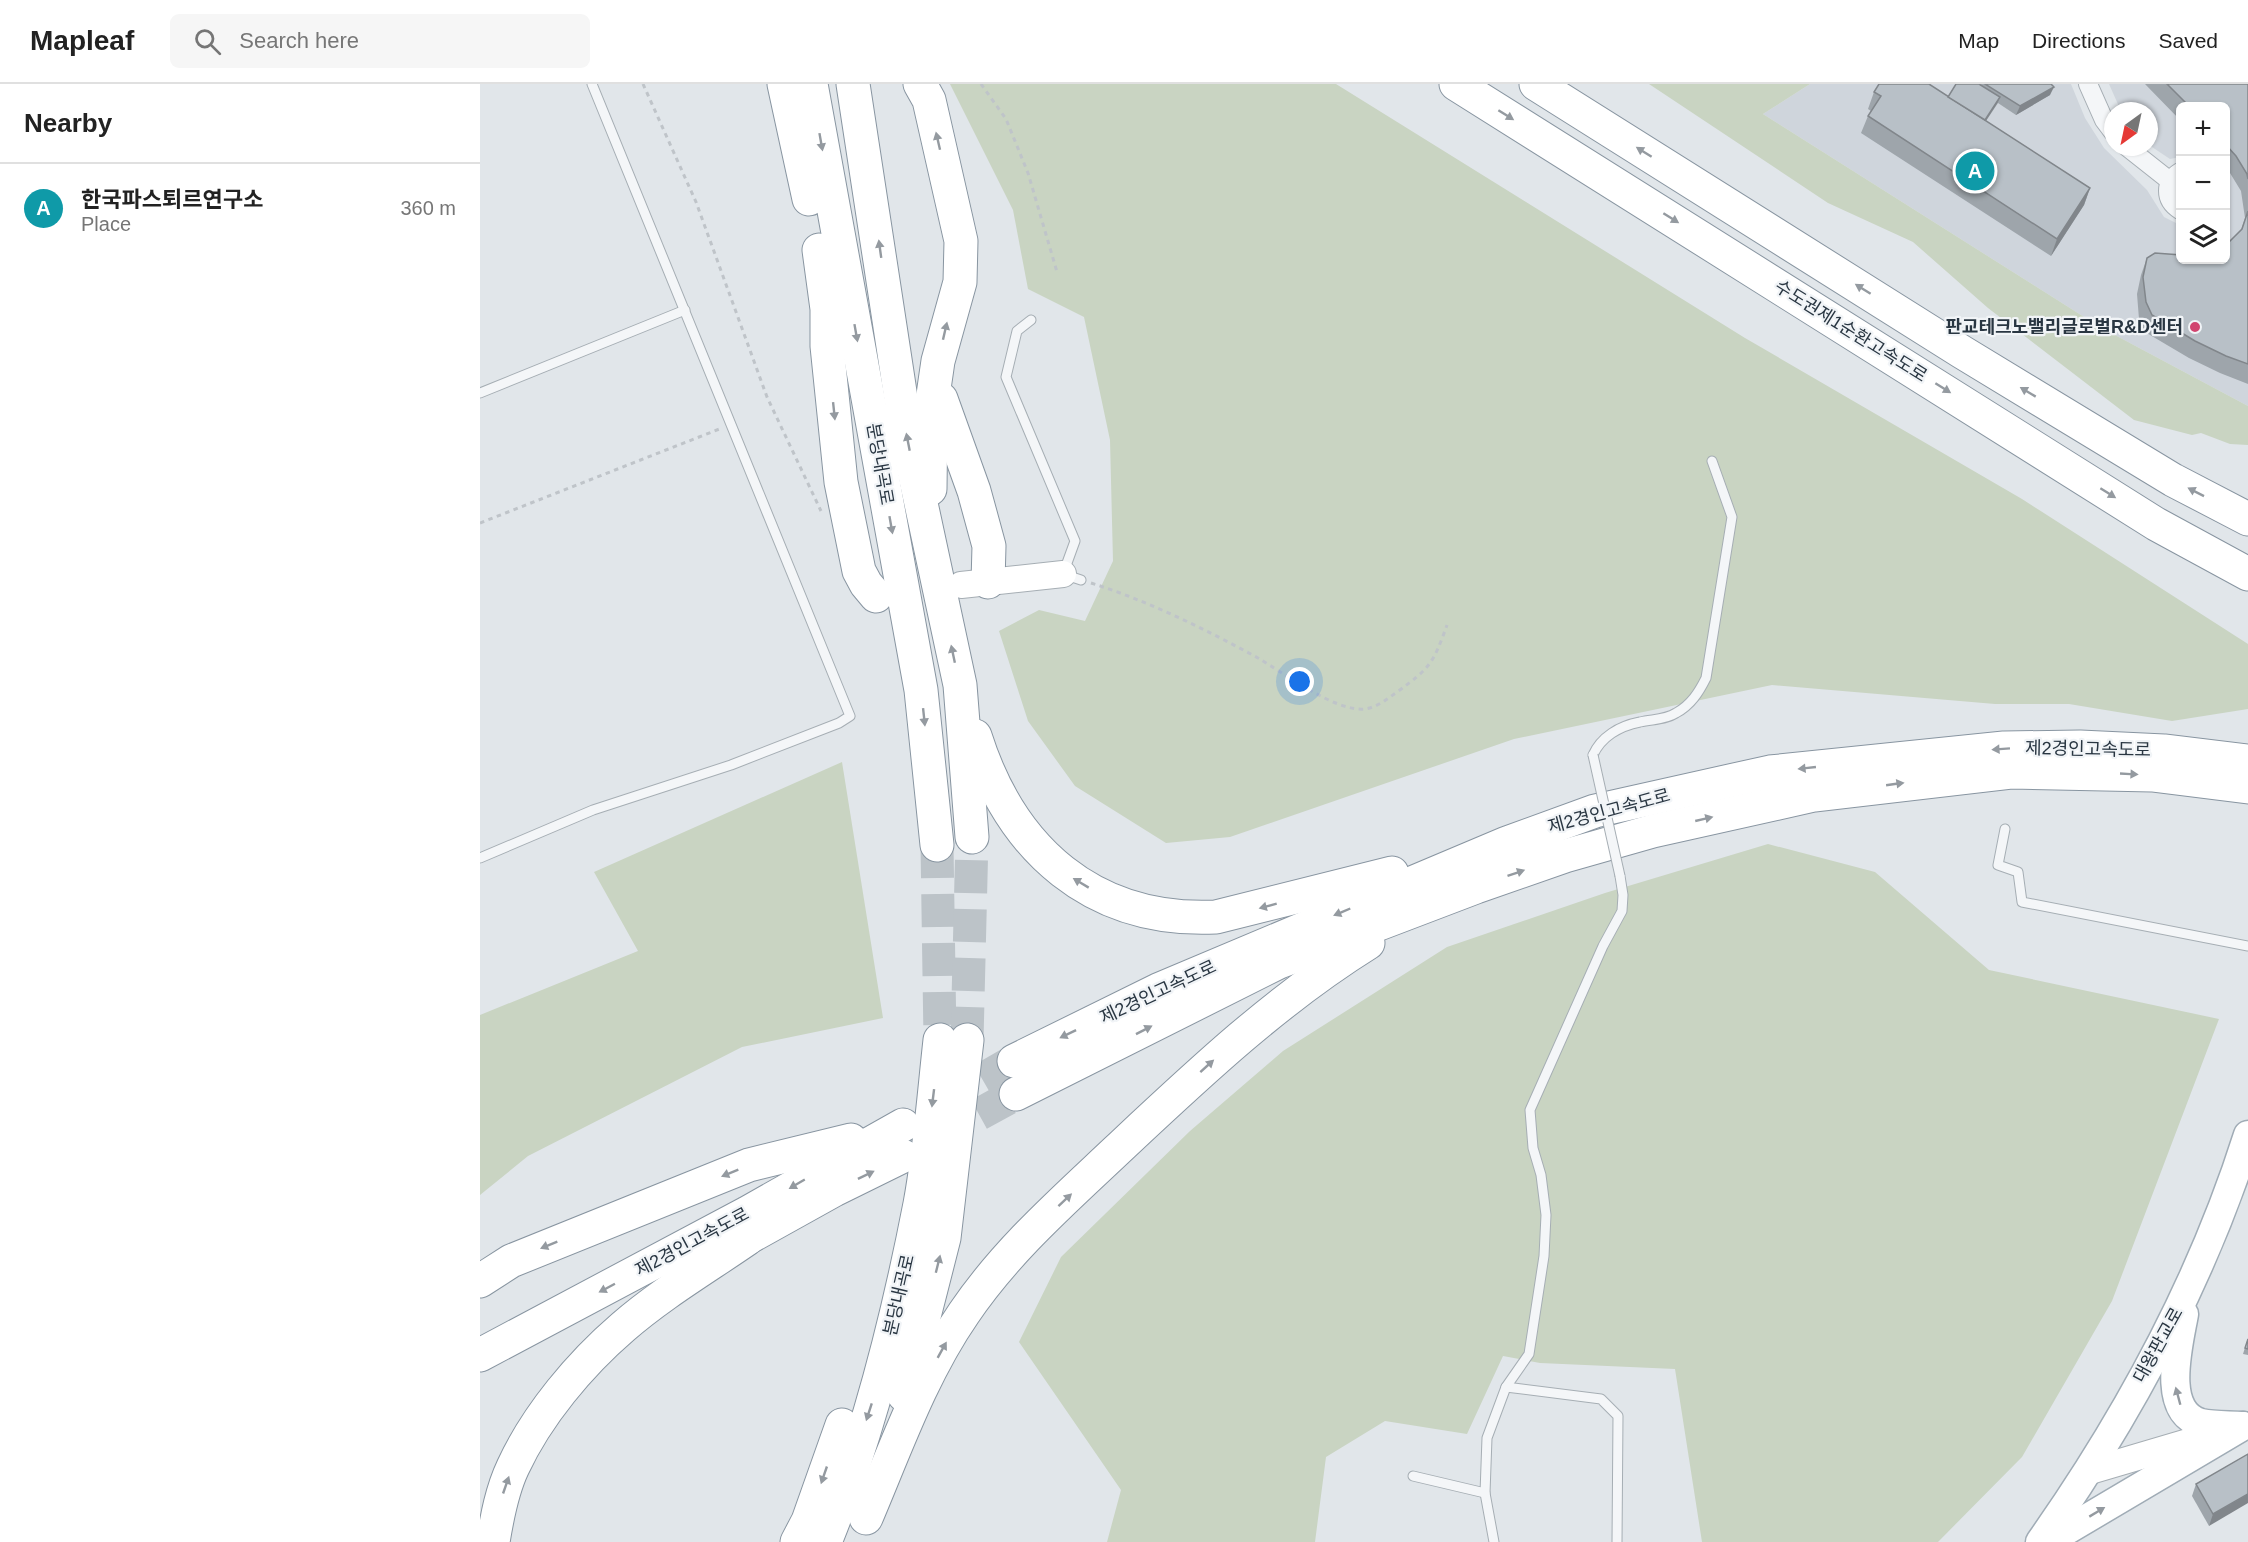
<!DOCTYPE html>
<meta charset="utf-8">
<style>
body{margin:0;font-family:Helvetica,"Noto Sans KR",sans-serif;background:#f6f6f6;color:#222}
.controls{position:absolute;right:18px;top:18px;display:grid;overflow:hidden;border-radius:9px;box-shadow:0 2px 4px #0004}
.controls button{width:54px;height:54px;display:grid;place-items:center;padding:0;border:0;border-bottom:2px solid #e0e0e0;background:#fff;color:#222;font:30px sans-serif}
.compass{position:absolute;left:1624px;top:18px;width:54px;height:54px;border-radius:50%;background:#fff;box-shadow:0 2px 4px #0004;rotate:213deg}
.you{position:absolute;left:820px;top:598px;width:21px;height:21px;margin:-15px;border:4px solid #fff;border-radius:50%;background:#1a73e8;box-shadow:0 0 0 9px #1a73e833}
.badge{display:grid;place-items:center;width:39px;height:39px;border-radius:50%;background:#d1446f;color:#fff;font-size:20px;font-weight:700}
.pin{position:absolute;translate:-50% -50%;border:3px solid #fff;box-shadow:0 2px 6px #0006}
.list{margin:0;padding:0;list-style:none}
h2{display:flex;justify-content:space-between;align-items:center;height:78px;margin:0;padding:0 24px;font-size:26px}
h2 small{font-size:20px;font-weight:400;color:#767676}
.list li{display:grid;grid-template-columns:39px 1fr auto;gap:18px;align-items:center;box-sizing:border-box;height:90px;padding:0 24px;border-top:2px solid #e0e0e0}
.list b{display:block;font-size:22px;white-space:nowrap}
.list p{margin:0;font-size:20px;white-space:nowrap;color:#767676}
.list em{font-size:20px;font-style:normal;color:#767676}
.icon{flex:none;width:33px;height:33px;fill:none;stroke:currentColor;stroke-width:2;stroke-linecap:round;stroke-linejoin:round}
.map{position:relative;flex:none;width:1768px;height:1458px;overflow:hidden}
header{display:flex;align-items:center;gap:36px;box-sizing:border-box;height:84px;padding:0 30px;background:#fff;border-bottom:2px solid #e0e0e0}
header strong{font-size:28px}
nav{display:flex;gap:33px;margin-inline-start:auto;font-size:21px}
.search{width:420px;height:54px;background:#f6f6f6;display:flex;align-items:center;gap:15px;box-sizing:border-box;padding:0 21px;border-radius:9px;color:#767676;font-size:22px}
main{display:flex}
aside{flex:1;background:#fff}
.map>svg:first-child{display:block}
</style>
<header>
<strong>Mapleaf</strong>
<div class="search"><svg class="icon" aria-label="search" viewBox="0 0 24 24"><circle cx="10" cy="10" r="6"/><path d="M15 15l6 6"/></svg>Search here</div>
<nav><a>Map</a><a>Directions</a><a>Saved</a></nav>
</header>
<main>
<aside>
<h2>Nearby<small></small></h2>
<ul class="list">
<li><span class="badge" style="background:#0f9aa8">A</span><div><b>한국파스퇴르연구소</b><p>Place</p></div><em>360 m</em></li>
</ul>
</aside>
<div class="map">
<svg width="1768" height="1458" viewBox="0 0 1768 1458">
<rect width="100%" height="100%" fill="#e1e6ea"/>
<path fill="#cfd5dc" d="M1330,0h261l14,34 19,30 43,42 17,27 16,8v35h46v-154h-46v51l-10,2 -21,-14v-34h-28l-12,-27h139v322l-148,-79 -337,-213z"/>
<g fill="#c9d4c2">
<path d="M470,0h386l409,254 277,161 226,145v65l-76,12 -103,-17h-74l-223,-19 -258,54 -284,98 -64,6 -91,-57 -47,-65 -29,-90 40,-21 46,11 28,-60 -3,-121 -26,-123 -56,-28 -15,-79z"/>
<path d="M1169,0h161l-47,30 337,213 148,79v39l-18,-1 -29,-11 -9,2 -58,-15 -146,-112 -75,-66 -85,-39z"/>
<path d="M362,678l41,256 -141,29 -214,109 -48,39v-180l158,-64 -44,-79z"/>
<path d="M1288,760l107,28 114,98 230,49 -107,282 -90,156 -84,85h-236l-27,-173 -135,-6 -37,-7 -36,78 -82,-13 -59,36 -11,85h-208l14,-52 -102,-148 42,-85 129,-126 93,-80 164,-104 158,-54z"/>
</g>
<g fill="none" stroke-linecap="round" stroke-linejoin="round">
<g stroke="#bcc3c8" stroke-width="33" stroke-dasharray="33 16" stroke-linecap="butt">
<path d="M457,761l3,195"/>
<path d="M487,956l5,-203"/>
<path d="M460,1020l74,-43"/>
<path d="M456,1054l80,-44"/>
</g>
<g stroke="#a6aeb4" stroke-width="11">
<g id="lane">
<path d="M551,236l-14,11 -11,46 69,164 -12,33 18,6"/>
<path d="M0,309l205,-83"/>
<path d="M1113,671c8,-18 26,-29 47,-33 13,-3 25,-2 36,-9 15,-8 23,-21 30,-35l26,-161 -20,-56"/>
<path d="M1525,745l-7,36 20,7 4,30 226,44"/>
<path d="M0,774l113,-48 138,-45 108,-42 11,-7 -258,-632"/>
<path d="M1026,1303l95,12 17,17 -1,126"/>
<path d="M933,1392l72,17"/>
<path d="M1014,1458l-9,-49 2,-55 19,-51 23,-33 15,-98 2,-41 -5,-40 -8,-27 -3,-38 73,-164 19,-35 1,-16 -3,-19"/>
</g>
</g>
<g stroke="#a6aeb4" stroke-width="20">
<g id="street">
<path d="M1608,0l16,36 9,12"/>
<path d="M1647,63l43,34"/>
<path d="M1700,88c-16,10 -16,28 0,38"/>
</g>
</g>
<g stroke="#a6aeb4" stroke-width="28">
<g id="secondary">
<path d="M481,501l102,-11"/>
<path d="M1610,1387l132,-39"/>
</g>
</g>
<g stroke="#a0acb6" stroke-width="31">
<g id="primary">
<path d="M1704,1230c-5,29 -24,98 17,109 13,3 29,2 42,3"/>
<path d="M1560,1458c88,-125 162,-262 208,-407"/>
<path d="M1567,1458l196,-116"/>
</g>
</g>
<g stroke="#8895a1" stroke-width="35">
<g id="highway">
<path d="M304,0l25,115"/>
<path d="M331,0l110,606 16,155"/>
<path d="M373,0l54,354 53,247 12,152"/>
<path d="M440,0l9,16 32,141 -1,41 -22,79 -7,48 -1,80"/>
<path d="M976,0l700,440 92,50"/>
<path d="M1056,0l426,268 211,128 75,39"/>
<path d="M339,166l8,59v37l14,136 18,89 7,13 10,12"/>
<path d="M461,315l33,92 15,55 -1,36"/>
<path d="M495,652c36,114 118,187 241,181l176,-44"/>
<path d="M534,977l144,-71 349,-147 88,-32 175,-39 234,-24 76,-1 84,4 84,10"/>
<path d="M536,1010l263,-132 197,-75 89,-31 88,-25 161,-36 197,-23 141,3 96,12"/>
<path d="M264,1156l90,-50 69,-34"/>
<path d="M0,1197l31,-20 238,-96 102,-25"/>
<path d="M0,1271l267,-142 156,-88"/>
<path d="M424,1311l40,-157 23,-198"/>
<path d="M386,1434c29,-68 55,-143 98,-205 42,-62 98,-111 152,-162 80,-75 159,-150 252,-208"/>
<path d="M13,1458c4,-25 9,-52 20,-75 24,-52 67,-103 110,-140 38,-33 82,-59 124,-88"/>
<path d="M317,1458l11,-21 34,-96"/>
<path d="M345,1458c44,-108 73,-225 95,-338 10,-54 14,-110 20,-164"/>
</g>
</g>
<g stroke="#bfc4c9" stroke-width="3" stroke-dasharray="4.5 4.5" stroke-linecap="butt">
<path d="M163,0l53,118 71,195 54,114"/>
<path d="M501,0l25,35 22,54 29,99"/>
<path d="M0,439l242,-95"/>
<path d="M611,499c57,18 114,46 167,75 26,15 77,54 107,51 13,-2 22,-10 32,-17 33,-24 36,-28 50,-67"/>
</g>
<use href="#lane" stroke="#f4f6f8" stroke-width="9"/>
<use href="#street" stroke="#f4f6f8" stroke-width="18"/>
<use href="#secondary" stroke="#fff" stroke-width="26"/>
<use href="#primary" stroke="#fff" stroke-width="28"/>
<use href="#highway" stroke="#fff" stroke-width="33"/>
<g stroke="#a6aeb4" stroke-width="11" stroke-linecap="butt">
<path id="lane-bridge" d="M1113,671l27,121"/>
</g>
<use href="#lane-bridge" stroke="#f4f6f8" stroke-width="9"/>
</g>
<g fill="#9ea5ab">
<path d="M1476,0h95l-1,11 -34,20 -18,-12 -12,18 104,67 -6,17 -33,51 -190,-123 7,-17 3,-5 -3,-2 6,-17 74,5z"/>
<path d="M1665,0h103v300l-28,-11 -31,-15 -44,-26 -6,-13 -2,-25 4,-19 6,-17 79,2 15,-30 4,-12 -4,-27 -11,-18 -4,-5v-62h-45v15z"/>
<path d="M1768,1254v17l-5,-1z"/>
<path d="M1768,1370l-39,72 -17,-30 4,-12z"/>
</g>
<g fill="#81868b">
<path d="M1574,3l-4,8 -34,20 4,-9z"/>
<path d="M1520,13l-2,5 -22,34 2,-6z"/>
<path d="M1610,104l-6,17 -33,51 6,-17z"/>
<path d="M1768,1410v9l-39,23 4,-12z"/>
</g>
<g fill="#b8c0c7" stroke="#81868b" stroke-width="1.5">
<path d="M1399,0h50l161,104 -33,51 -189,-123 13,-20 -7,-4z"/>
<path d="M1476,0h23l21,13 -15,23 -37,-23z"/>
<path d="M1505,0h66l3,3 -34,19z"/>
<path d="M1687,0h81v95l-1,-5 -11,-18 -10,-11v-39h-37z"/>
<path d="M1768,127v153l-22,-8 -31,-15 -43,-26 -6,-13 -3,-25 4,-19 8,-5 26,2v5h45v-15l16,-16z"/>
<path d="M1768,1255v10l-3,-1z"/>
<path d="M1768,1370v40l-35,20 -17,-30z"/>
</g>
<defs><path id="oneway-solid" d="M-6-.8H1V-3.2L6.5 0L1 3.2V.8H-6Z" transform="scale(1.5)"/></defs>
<g fill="#949aa0">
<use href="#oneway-solid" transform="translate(1026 31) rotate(32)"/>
<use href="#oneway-solid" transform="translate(458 57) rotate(-103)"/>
<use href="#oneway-solid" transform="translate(341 58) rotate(80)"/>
<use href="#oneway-solid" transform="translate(1164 68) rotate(-148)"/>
<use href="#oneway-solid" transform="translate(1191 134) rotate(32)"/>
<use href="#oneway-solid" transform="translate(400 165) rotate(-98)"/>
<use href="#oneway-solid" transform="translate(1383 205) rotate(-148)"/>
<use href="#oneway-solid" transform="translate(465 247) rotate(-77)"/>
<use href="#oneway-solid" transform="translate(376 249) rotate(80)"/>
<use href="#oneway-solid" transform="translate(1463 304) rotate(32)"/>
<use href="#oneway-solid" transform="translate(1548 308) rotate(-149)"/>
<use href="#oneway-solid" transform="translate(354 327) rotate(84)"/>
<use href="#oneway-solid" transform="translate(428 358) rotate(-101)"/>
<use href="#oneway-solid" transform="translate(1716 408) rotate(-153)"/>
<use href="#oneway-solid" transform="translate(1628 409) rotate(32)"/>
<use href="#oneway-solid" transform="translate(411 441) rotate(80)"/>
<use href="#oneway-solid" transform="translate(473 570) rotate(-102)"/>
<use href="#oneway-solid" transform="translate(444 633) rotate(84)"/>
<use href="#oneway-solid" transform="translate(1521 665) rotate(176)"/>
<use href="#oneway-solid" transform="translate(1327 684) rotate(174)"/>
<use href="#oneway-solid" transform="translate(1649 690) rotate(3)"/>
<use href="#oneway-solid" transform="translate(1415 700) rotate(-8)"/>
<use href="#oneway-solid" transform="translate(1224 735) rotate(-13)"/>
<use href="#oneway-solid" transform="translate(1036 789) rotate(-19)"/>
<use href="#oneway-solid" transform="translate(601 799) rotate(-149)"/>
<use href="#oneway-solid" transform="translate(788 822) rotate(165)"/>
<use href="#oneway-solid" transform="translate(862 828) rotate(157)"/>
<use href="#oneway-solid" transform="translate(664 946) rotate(-27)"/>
<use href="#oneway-solid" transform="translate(588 950) rotate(154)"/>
<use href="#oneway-solid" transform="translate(727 982) rotate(-42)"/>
<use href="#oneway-solid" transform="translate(453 1014) rotate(97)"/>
<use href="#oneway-solid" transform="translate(250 1089) rotate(158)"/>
<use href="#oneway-solid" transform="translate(386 1091) rotate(-26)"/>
<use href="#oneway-solid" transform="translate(317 1100) rotate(150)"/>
<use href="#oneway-solid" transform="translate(585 1116) rotate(-43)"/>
<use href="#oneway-solid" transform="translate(69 1161) rotate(158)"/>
<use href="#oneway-solid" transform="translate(458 1180) rotate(-76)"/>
<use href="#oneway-solid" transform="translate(127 1204) rotate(152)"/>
<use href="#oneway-solid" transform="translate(462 1266) rotate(-61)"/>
<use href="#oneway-solid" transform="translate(1698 1312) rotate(-105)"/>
<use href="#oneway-solid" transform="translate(389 1328) rotate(108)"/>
<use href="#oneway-solid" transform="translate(344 1391) rotate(109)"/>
<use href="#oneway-solid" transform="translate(26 1401) rotate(-71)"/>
<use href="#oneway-solid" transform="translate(1617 1428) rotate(-31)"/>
</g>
<circle fill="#d1446f" stroke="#f1f4f7" stroke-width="2" cx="1715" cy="243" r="6"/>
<g text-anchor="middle" stroke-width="4.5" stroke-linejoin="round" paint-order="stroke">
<g font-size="18" font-weight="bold" fill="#293642" stroke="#f1f4f7" text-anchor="end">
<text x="1703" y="249">판교테크노밸리글로벌R&amp;D센터</text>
</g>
<g font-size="18" fill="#293642" stroke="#f1f4f7">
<text transform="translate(1371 247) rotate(32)" y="6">수도권제1순환고속도로</text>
<text transform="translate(400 380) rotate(80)" y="6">분당내곡로</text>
<text transform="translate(1608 665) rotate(1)" y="6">제2경인고속도로</text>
<text transform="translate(1129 727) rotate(-15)" y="6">제2경인고속도로</text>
<text transform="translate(678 908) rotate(-25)" y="6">제2경인고속도로</text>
<text transform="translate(212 1158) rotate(-28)" y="6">제2경인고속도로</text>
<text transform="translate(419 1211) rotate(-77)" y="6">분당내곡로</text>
<text transform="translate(1678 1261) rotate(-61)" y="6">대왕판교로</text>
</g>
</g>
</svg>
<div class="controls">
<button>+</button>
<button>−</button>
<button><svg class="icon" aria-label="layers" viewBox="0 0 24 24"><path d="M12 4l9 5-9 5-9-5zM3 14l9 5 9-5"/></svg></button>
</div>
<svg class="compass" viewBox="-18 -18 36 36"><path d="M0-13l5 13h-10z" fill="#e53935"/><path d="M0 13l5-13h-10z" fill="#767676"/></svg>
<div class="you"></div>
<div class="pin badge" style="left:1495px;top:87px;background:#0f9aa8">A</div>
</div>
</main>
